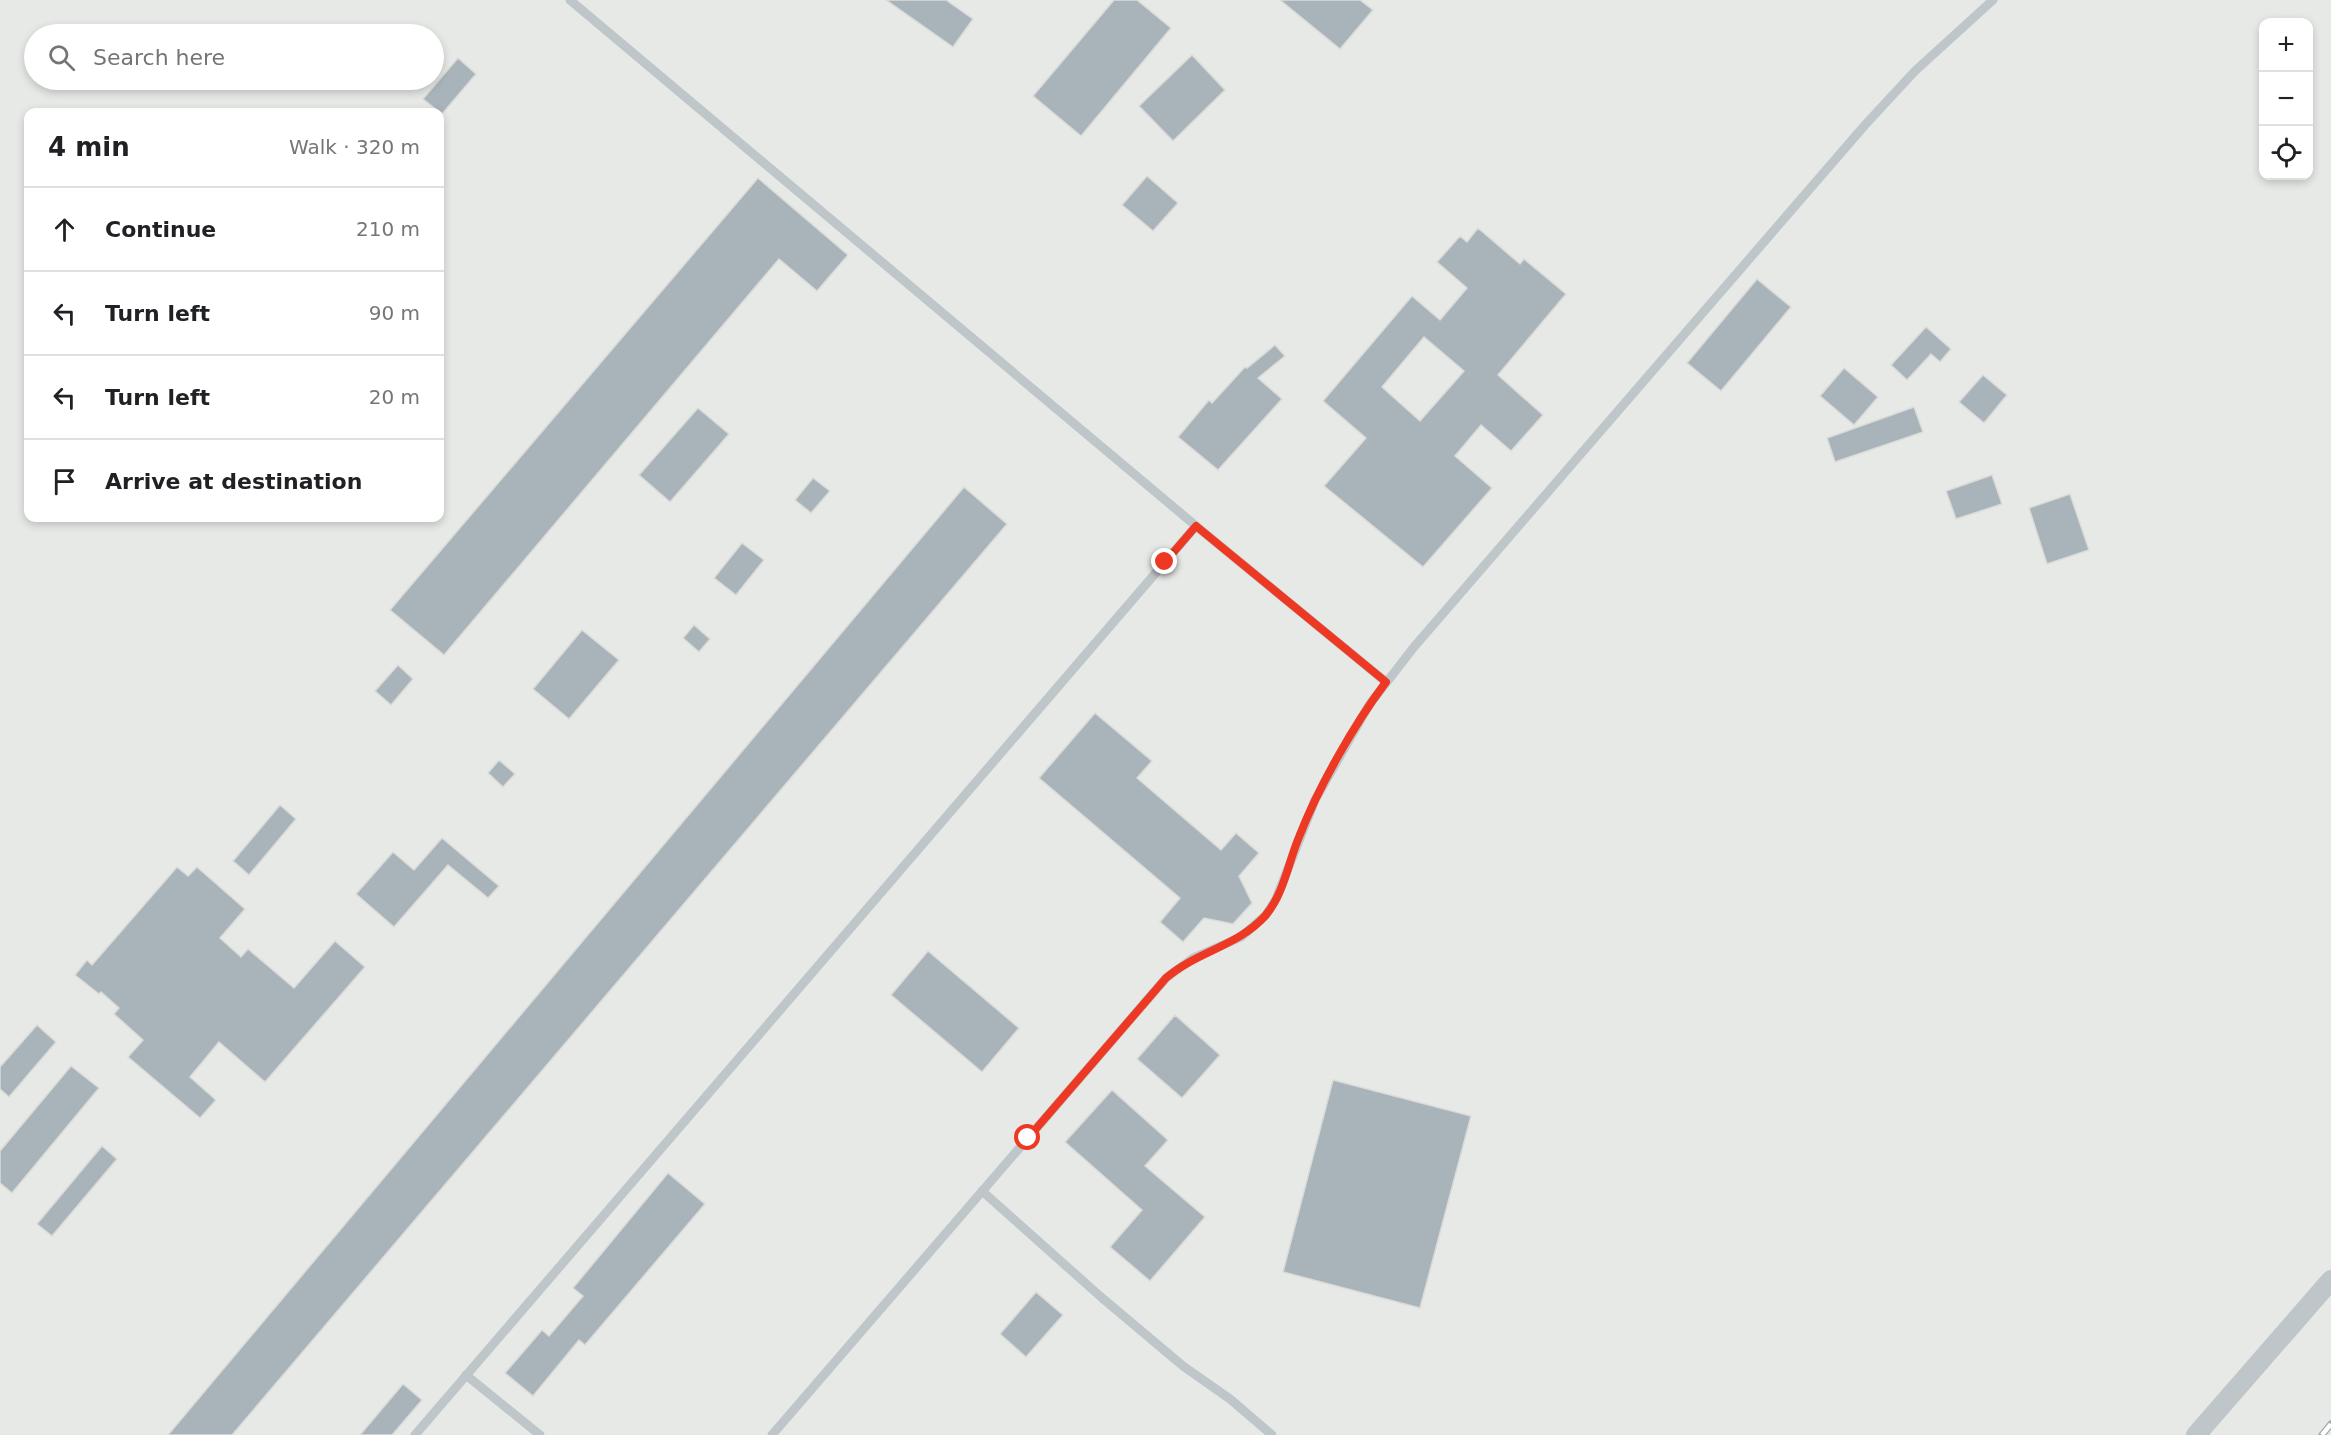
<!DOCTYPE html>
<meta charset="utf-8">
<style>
body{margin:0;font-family:"DejaVu Sans",sans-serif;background:#f6f6f6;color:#202124}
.controls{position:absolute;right:18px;top:18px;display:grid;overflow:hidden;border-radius:12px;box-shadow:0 3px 9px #0003}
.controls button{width:54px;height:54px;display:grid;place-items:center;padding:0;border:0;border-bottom:2px solid #e0e0e0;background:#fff;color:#202124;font:30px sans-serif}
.stop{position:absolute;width:18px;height:18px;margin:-14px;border:4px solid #ed3923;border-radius:50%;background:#fff}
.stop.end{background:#ed3923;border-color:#fff;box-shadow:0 2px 6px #0008}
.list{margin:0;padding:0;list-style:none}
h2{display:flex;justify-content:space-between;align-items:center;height:78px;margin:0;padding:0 24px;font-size:26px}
h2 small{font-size:20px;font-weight:400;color:#757577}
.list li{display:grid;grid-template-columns:39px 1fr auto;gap:18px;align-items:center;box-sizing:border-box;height:84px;padding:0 24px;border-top:2px solid #e0e0e0}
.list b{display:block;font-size:22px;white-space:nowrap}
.list em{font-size:20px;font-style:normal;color:#757577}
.icon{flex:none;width:33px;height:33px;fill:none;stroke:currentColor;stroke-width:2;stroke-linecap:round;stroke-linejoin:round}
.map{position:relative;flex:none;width:2331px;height:1435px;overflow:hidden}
.search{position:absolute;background:#fff;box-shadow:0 3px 9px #0003;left:24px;top:24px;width:420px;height:66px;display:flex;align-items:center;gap:15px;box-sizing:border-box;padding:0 21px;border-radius:33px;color:#757577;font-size:22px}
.panel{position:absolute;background:#fff;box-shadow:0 3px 9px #0003;left:24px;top:108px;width:420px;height:414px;border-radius:12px}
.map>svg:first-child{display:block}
</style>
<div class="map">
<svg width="2331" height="1435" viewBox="0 0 2331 1435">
<rect width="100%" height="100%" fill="#f9f9f6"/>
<path fill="#e7e9e7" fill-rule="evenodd" d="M0,0h2331v1435h-2331zM2264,22h44v154h-44zM34,34h400v46h-400zM28,112h412v406h-412z"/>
<g fill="#a8b4b9" stroke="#dbdbd9" stroke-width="1.5" fill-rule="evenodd">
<path d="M886,0h60l27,19 -20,28z"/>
<path d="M1114,0h23l34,28 -90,108 -48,-40z"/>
<path d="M1280,0h80l13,10 -33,39z"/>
<path d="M1192,55l33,35 -52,51 -34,-35z"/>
<path d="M458,58l18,16 -34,40 -19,-15z"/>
<path d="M1147,176l31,27 -25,28 -31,-26z"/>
<path d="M758,178l90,77 -31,36 -38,-32 -335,396 -54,-45z"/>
<path d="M1478,228l42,36 4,-5 42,35 -68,81 45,40 -32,36 -30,-26 -26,31 37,32 -69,79 -99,-81 42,-48 -43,-37 89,-105 28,24 27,-32 -30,-26 23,-26 7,6zM1424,337l40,34 -44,50 -38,-34z"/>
<path d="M1757,279l34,28 -70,84 -34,-28z"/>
<path d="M1926,327l25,22 -11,13 -9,-8 -24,26 -16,-15z"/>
<path d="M1275,345l10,11 -27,22 24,21 -64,71 -40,-33 31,-37 3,3 33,-36 2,1z"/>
<path d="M1844,368l34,29 -24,28 -34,-29z"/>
<path d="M1983,375l24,20 -23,28 -25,-21z"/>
<path d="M1914,407l9,25 -88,30 -8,-24z"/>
<path d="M698,408l31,26 -59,68 -31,-27z"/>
<path d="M1992,475l10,29 -46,15 -10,-28z"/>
<path d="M813,478l17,13 -19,22 -16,-13z"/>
<path d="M964,487l43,37 -775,911h-64z"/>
<path d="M2070,494l19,56 -42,14 -18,-56z"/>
<path d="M742,543l22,17 -28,35 -22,-17z"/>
<path d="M694,625l16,14 -11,13 -16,-14z"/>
<path d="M582,630l37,30 -50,59 -36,-30z"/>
<path d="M398,665l15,14 -22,26 -16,-14z"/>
<path d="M1095,713l57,48 -15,17 84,72 15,-17 23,20 -20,23 13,27 -19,21 -29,-6 -21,24 -23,-20 20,-24 -141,-120z"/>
<path d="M499,760l16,14 -12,13 -15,-14z"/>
<path d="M280,805l16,14 -47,56 -16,-14z"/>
<path d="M442,838l57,48 -11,12 -40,-33 -54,62 -38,-33 37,-42 21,18z"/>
<path d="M177,867l11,9 9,-9 48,42 -25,29 21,19 7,-8 46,39 41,-47 30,26 -100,115 -46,-40 -29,35 26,23 -16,18 -72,-61 15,-17 -29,-26 5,-6 -18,-16 -2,2 -24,-19 12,-15 5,5z"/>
<path d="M928,951l91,77 -37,44 -91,-77z"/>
<path d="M1175,1015l45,40 -38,43 -45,-39z"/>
<path d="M37,1025l19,17 -47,55 -9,-8v-22z"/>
<path d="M71,1066l28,22 -87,105 -12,-10v-32z"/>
<path d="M1333,1080l138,36 -51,192 -137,-36z"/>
<path d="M1112,1090l56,50 -23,26 60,51 -55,64 -40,-34 32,-37 -77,-68z"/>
<path d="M102,1146l15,13 -65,77 -15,-12z"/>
<path d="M668,1173l37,31 -120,141 -6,-5 -46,56 -28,-23 37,-43 7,6 34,-40 -10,-8z"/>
<path d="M1036,1292l27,23 -37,42 -26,-23z"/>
<path d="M403,1384l19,16 -30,35h-32z"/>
</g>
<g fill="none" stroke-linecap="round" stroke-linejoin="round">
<g stroke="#bfc6c9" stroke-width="9">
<path d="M570,0l626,526 190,156"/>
<path d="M982,1191l119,106 82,69 47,33 42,36"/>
<path d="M466,1375l74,60"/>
<path d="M415,1435l781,-909"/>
<path d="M772,1435l394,-457 27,-20 48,-21 25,-22 10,-16 39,-99 54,-95 45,-58 451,-522 50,-54 78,-71"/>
</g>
<path stroke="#bfc6c9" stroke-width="20" d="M2196,1435l135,-155"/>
<g stroke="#9fa9ae" stroke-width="7">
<path id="rail" d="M2322,1435l9,-11"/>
</g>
<use href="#rail" stroke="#fff" stroke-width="4.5" stroke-dasharray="14" stroke-linecap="butt"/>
</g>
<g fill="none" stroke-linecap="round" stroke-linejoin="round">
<path stroke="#ed3923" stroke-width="8" d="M1028,1138l138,-160c30,-26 72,-32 99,-62 19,-22 23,-53 34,-79 20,-51 54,-111 87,-155l-190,-156 -31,36"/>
</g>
</svg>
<div class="controls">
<button>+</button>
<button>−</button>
<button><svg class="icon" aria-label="locate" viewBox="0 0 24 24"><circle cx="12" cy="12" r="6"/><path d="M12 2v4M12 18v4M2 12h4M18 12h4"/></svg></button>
</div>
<div class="stop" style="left:1028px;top:1138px"></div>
<div class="stop end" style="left:1165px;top:562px"></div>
<div class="search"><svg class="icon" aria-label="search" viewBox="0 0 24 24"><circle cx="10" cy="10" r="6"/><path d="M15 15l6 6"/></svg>Search here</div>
<section class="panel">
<h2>4 min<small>Walk · 320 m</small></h2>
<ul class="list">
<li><svg class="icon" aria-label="ahead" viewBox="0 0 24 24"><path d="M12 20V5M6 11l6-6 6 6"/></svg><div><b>Continue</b></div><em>210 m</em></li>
<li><svg class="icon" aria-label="left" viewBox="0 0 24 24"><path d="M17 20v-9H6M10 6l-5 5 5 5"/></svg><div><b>Turn left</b></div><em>90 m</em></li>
<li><svg class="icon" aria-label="left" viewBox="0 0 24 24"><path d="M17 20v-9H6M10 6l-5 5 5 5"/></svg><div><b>Turn left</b></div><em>20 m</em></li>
<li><svg class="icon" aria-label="arrive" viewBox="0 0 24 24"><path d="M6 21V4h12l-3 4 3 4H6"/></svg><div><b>Arrive at destination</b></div></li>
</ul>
</section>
</div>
